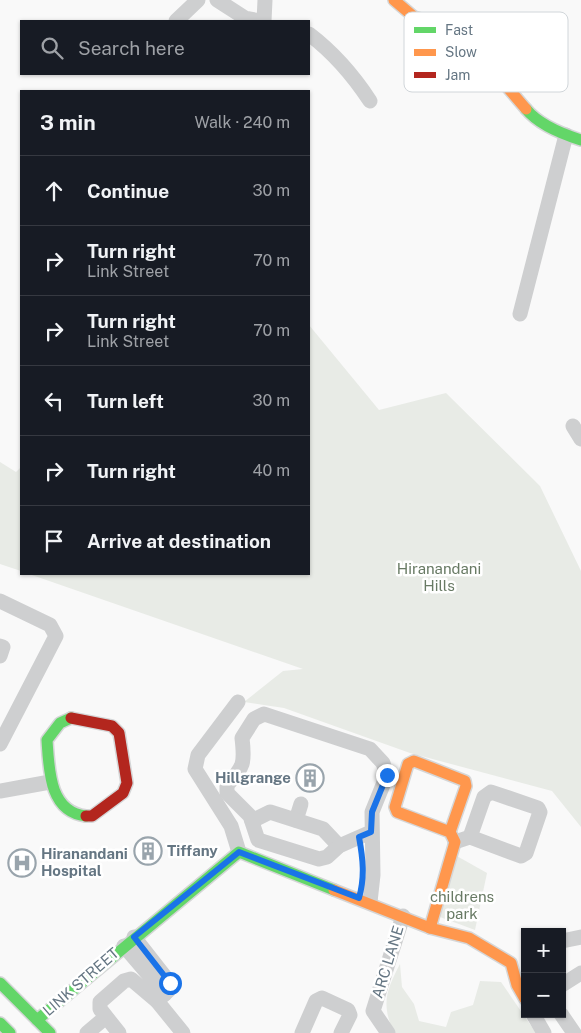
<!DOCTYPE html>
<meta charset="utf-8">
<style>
body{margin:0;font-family:"Public Sans",sans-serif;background:#20242c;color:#f1f3f6}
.controls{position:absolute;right:15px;bottom:15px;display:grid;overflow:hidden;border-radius:0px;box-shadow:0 1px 4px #0004}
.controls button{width:45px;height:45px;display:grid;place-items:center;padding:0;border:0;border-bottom:1px solid #363941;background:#171b24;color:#f1f3f6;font:25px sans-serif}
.stop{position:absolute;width:15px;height:15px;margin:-11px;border:4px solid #1a73e8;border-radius:50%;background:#fff}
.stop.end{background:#1a73e8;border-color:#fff;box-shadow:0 1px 5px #0008}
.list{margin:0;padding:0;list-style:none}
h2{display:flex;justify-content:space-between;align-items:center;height:65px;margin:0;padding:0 20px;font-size:21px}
h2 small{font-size:16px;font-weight:400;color:#9ea1a6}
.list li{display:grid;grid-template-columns:32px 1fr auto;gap:15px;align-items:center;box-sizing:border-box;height:70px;padding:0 20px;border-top:1px solid #363941}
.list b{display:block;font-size:19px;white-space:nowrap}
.list p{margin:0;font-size:16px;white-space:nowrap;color:#9ea1a6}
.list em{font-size:16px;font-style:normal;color:#9ea1a6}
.icon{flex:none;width:28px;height:28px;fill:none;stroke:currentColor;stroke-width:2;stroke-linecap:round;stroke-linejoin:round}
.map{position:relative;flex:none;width:581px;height:1033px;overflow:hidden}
.search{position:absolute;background:#171b24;box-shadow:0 1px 4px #0004;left:20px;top:20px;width:290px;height:55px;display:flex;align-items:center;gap:12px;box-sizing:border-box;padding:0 18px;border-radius:0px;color:#9ea1a6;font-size:19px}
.panel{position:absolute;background:#171b24;box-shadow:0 1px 4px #0004;left:20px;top:90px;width:290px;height:485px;border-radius:0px}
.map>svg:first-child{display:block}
</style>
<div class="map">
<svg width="581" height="1033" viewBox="0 0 581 1033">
<rect width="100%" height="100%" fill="#f9f9f9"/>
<g fill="#e8ebe6">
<path d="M309,325l70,85 67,-17 94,93 41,85v256l-29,-36 -142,-38 -126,-45 -40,-6 39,-31 20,-2 -274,-95h280z"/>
<path d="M0,462l16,10 5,-5v104l-21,-7z"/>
<path d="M455,855l32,18 -12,57 -35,-13z"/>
<path d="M400,964l2,23 12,17 5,17 27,6 5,-15 22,-7 7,-24 21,1 35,51h-142c-13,-29 -8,-42 6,-69z"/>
</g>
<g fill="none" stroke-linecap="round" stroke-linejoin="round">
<g stroke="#d5d6d7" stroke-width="14">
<g id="fast">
<path d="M526,109c13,16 36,25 55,31"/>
<path d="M71,718l-11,5 -13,17c2,29 2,72 39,76"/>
<path d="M0,983l50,50"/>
<path d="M37,1020l202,-168 95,38"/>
<path d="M0,1023l10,10"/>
</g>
</g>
<g stroke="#d5d6d7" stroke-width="14">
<g id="slow">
<path d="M394,0l20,17 46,15 66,77"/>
<path d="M334,890l96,38 39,10 42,25 6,22 8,14"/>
<path d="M430,928l25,-86 -5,-10 -53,-20 -2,-5 13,-43 6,-3 51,20 1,5 -16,46"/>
</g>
</g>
<g stroke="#d5d6d7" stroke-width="14">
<path id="jam" d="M71,718l41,8 7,7 8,50 -4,10 -31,23h-6"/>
</g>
<g stroke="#cecfd0" stroke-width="15">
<path d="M217,0l28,18 15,3"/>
<path d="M176,21l22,-21"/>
<path d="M264,21l1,-21"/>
<path d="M309,34c25,19 44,41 61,67"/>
<path d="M520,314l46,-179"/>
<path d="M573,426l8,13"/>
<path d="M0,601l50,24 6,11 -56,108"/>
<path d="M0,646l3,1 -3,9"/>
<path d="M238,702l-40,53 -3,14 36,57 8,26"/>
<path d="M0,791l50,-9"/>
<path d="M296,820l5,-16"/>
<path d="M252,821l18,-9 53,17 16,17"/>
<path d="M455,842l15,-5 14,-40 7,-5 47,16 2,4 -14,41 -5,3 -51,-19"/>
<path d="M370,902l3,-27 -1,-63 15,-37 -4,-12 -13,-14 -106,-35 -10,5 -12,19c3,25 2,29 -15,47v8l23,23 8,24 61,19 8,-2 12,-11 32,-14"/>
<path d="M134,937l36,46 -1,7 -12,11"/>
<path d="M562,941l19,-4"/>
<path d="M124,946l41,48"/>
<path d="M562,985l19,-12"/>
<path d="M533,1014l11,19"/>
<path d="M561,1014l13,19"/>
<path d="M87,1033l13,-11"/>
<path d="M119,1033l-19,-24v-7l24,-21 7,-2 26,22 26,32"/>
<path d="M302,1033l14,-32 6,-3 26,12 2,5 -9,18"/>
<path d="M388,1033l-15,-22 30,-95"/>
</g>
<use href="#fast" stroke="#63d668" stroke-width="11"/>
<use href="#slow" stroke="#ff974d" stroke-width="11"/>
<use href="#jam" stroke="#b3261e" stroke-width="11"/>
</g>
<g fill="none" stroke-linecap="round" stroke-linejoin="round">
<path stroke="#1a73e8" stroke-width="6" d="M170,983l-36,-46 105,-85 120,46c6,-21 4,-39 0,-61l12,-5 1,-20 15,-37"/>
</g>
<defs>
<g id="building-ring" transform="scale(1.4375)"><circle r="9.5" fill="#fff" stroke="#99a4ac" stroke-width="1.5"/><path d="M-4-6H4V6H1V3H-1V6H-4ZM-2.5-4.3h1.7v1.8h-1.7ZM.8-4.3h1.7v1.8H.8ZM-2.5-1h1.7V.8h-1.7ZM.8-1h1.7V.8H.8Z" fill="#99a4ac"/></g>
<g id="hospital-ring" transform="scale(1.4375)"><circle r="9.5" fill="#fff" stroke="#99a4ac" stroke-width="1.5"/><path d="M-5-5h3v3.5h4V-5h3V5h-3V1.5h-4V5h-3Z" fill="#99a4ac"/></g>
</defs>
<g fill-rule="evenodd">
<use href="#building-ring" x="310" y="778"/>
<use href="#building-ring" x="148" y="851"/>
<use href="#hospital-ring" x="22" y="863"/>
</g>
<g text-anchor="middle" stroke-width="5" stroke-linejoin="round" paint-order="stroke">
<g font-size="15" fill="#687a64" stroke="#fff">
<text x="439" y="574">Hiranandani<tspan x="439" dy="17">Hills</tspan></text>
<text x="462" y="902">childrens<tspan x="462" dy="17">park</tspan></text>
</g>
<g font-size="15" font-weight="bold" fill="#657683" stroke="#fff" text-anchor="start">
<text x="291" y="783" text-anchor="end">Hillgrange</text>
<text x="167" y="856">Tiffany</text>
<text x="41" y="859">Hiranandani<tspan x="41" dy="17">Hospital</tspan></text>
</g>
<g font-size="15" fill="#657683" stroke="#fff">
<text transform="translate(388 962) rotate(-73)" y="5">ARC LANE</text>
<text transform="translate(81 982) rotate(-41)" y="5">LINK STREET</text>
</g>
</g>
<rect x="404" y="12" width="164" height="80" rx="8" fill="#fff" stroke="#d1d6da" stroke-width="1"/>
<rect x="414" y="27" width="22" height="6" fill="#63d668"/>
<rect x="414" y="49" width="22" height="7" fill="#ff974d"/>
<rect x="414" y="72" width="22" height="6" fill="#b3261e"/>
<g font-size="14" fill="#657683">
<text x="445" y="35">Fast</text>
<text x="445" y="57">Slow</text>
<text x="445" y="80">Jam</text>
</g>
</svg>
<div class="controls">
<button>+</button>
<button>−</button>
</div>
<div class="stop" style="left:170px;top:983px"></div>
<div class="stop end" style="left:387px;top:775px"></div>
<div class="search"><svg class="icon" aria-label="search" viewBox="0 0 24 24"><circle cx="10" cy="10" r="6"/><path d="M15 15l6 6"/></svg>Search here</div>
<section class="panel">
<h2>3 min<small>Walk · 240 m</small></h2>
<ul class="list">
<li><svg class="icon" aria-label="ahead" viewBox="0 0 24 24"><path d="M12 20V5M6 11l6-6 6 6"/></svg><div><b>Continue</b></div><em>30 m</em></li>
<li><svg class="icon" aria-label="right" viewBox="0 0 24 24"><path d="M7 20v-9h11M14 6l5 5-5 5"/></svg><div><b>Turn right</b><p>Link Street</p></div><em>70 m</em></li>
<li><svg class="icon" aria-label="right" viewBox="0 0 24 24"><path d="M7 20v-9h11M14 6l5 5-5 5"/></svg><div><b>Turn right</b><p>Link Street</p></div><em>70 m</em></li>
<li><svg class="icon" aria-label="left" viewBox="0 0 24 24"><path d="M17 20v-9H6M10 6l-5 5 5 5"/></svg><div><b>Turn left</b></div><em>30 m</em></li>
<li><svg class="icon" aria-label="right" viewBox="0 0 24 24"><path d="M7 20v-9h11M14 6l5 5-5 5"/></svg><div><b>Turn right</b></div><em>40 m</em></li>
<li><svg class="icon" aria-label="arrive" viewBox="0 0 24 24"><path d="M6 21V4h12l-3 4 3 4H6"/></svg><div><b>Arrive at destination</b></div></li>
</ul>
</section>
</div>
